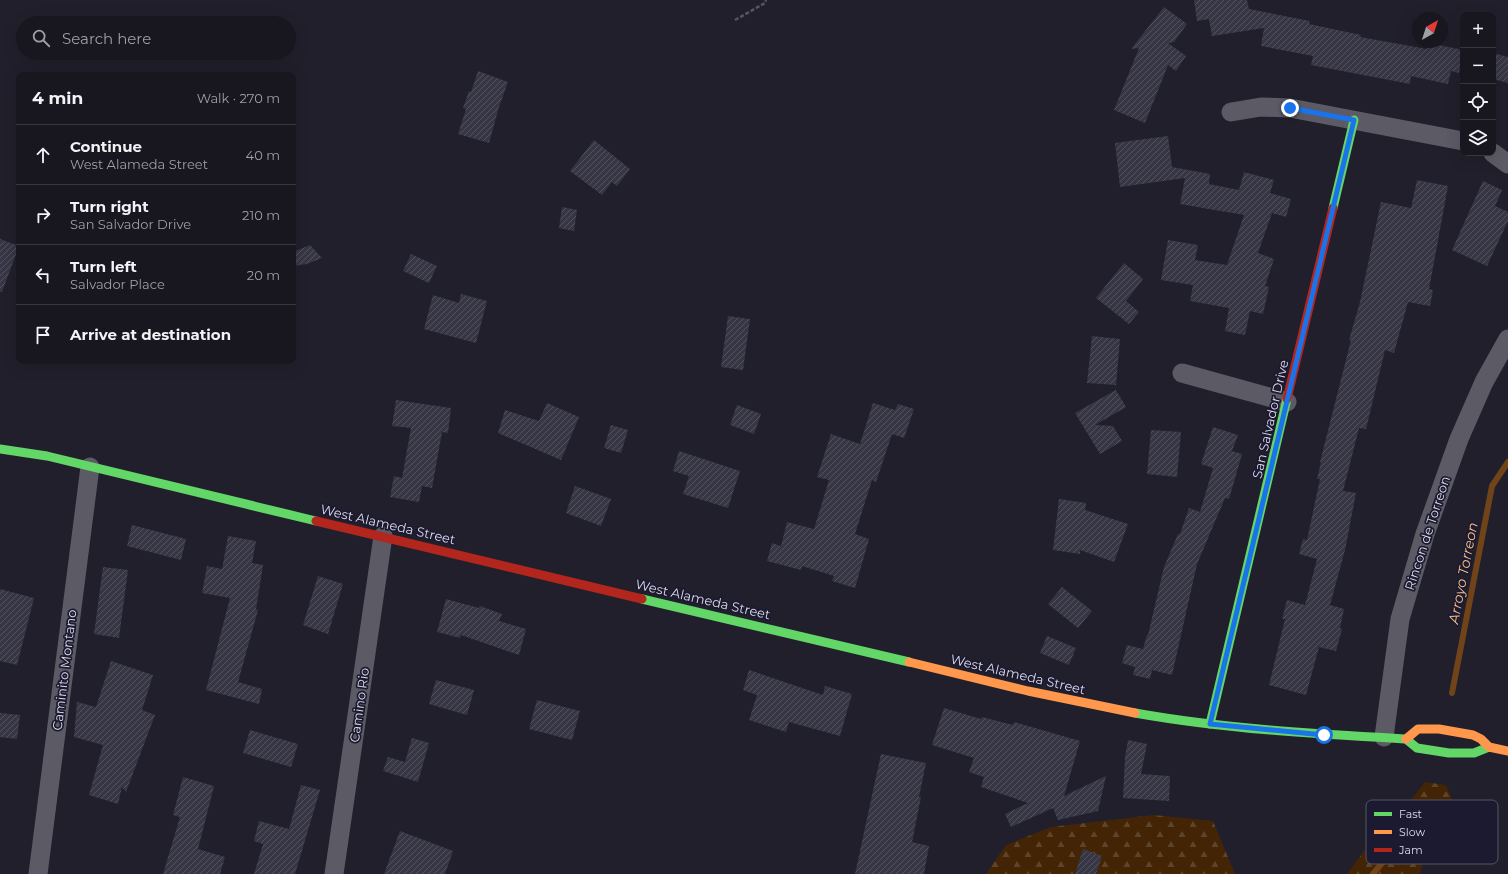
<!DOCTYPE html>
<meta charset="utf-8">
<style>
body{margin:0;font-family:Montserrat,sans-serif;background:#25242d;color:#f1f3f6}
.controls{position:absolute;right:12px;top:12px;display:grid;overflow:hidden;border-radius:8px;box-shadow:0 4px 16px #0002}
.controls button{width:36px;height:36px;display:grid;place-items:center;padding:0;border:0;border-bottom:1px solid #36363e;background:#181720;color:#f1f3f6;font:20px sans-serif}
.compass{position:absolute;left:1412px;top:12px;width:36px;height:36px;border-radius:50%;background:#181720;box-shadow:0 4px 16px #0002;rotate:39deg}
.stop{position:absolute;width:12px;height:12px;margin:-9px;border:3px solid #1a73e8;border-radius:50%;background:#fff}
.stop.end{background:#1a73e8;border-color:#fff;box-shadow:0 1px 4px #0008}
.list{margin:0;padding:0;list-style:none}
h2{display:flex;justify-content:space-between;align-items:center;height:52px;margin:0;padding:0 16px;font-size:17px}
h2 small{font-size:13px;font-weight:400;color:#9f9fa5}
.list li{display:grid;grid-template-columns:26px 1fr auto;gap:12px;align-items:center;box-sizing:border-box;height:60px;padding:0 16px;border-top:1px solid #36363e}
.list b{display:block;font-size:15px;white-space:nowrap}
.list p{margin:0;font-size:13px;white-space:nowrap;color:#9f9fa5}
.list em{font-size:13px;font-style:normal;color:#9f9fa5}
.icon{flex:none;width:22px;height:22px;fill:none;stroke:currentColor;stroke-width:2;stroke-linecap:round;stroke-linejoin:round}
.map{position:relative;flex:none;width:1508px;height:874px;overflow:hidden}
.search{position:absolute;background:#181720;box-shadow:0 4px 16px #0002;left:16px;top:16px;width:280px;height:44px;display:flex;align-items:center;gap:10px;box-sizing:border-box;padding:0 14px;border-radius:22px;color:#9f9fa5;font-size:15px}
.panel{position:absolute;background:#181720;box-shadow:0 4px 16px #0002;left:16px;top:72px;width:280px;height:292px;border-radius:8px}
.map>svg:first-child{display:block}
</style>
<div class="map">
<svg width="1508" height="874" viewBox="0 0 1508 874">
<defs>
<pattern id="forest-firs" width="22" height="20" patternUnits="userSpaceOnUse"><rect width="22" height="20" fill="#432506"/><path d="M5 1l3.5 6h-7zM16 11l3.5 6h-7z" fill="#5e442a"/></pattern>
<pattern id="building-hatch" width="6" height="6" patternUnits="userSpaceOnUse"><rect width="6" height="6" fill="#373645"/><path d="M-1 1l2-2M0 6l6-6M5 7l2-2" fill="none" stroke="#535260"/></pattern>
</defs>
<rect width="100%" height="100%" fill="#201f2b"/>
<g fill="url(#forest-firs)">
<path d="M1425,782l21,3 11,26 -15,25 -18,21 -4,17h-73l23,-31 34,-34z"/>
<path d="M1154,815l59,6 22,53h-249l20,-29 45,-18z"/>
</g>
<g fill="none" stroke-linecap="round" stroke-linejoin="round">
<g stroke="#704418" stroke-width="6">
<path d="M1452,693l40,-207 16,-24"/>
<path d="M1373,874l58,-70"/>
</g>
</g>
<g fill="url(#building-hatch)">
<path d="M1194,0h53l2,9 61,12 -1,3 52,11 -1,2 67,12 2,-6 34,7 -4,23 -8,-2 -3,13 -37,-8 -1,8 -99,-19 2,-9 -52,-10 3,-18 -52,8 -3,-17 -12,2z"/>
<path d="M1164,7l23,17 -13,18 -6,1 18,13 -10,15 -8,-6 -23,58 -31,-13 25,-62 -8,1z"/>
<path d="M1493,53l15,4v26l-15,-4z"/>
<path d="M478,71l30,11 -9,25 -10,36 -31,-9 8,-25 -3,-1 6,-17 2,1z"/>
<path d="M1168,136l4,31 38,7 -1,10 30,6 5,-18 30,8 -4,13 21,6 -5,18 -14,-4 -14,40 16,6 -9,27 4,1 -6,27 -13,-3 -5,24 -20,-4 4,-23 -39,-7 3,-16 -32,-5 7,-40 30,5 -3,15 32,5 17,-50 -64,-11 5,-26 -65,9 -5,-44z"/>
<path d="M594,140l36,29 -13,17 -5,-4 -10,13 -32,-24z"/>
<path d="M1417,180l31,6 -19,103 4,1 -3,16 -22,-4 -14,51 -9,-3 -19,79 -7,-1 -16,63 13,2 -11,57 -15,55 14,4 -4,19 2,1 -6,22 -17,-4 -13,48 -37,-10 16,-66h-3l5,-19 18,5 12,-46 -18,-5 4,-15 4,1 13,-61h-3l4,-17h-1l31,-122h-2l11,-38 21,-100 30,6z"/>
<path d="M1483,181l19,9 -7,16 13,6v9l-21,45 -35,-16z"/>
<path d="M562,207l15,3 -3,21 -15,-3z"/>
<path d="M0,239l19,7 -17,46h-2z"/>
<path d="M310,245l12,13 -15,6 -14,2v-14z"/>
<path d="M411,254l26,12 -8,17 -26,-12z"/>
<path d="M1124,263l19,16 -17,22 13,11 -10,12 -33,-26z"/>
<path d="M461,294l26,7 -11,42 -52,-14 9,-34 26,8z"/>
<path d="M728,316l22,3 -7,51 -22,-3z"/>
<path d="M1092,336l28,3 -4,46 -29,-2z"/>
<path d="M1116,390l10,17 -31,18 18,1 9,15 -22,13 -25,-41z"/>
<path d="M396,400l55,8 -3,25 -6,-1 -10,56 -10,-2 -3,16 -29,-5 4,-21 8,2 9,-50 -19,-2z"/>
<path d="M547,403l32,14 -18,43 -63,-27 7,-23 34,11z"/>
<path d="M873,403l22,7 3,-6 16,5 -10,29 -12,-4 -16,48 -4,-2 -17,54 14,5 -14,49 -23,-7 2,-5 -32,-10 -1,4 -34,-9 5,-18 9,3 6,-24 27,7 15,-49 -12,-3 14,-43 29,10z"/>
<path d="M737,405l24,9 -7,20 -24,-9z"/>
<path d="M611,425l17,5 -7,23 -17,-5z"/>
<path d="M1213,427l25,8 -6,16 10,3 -13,45 -4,-1 -28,66 -25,111 -20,-5 -2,9 -17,-4 2,-8 -13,-4 5,-18 16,4 4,-14h1l16,-68 14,-33h2l9,-26 11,4 13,-44 -12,-4z"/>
<path d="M1151,430l30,2 -4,45 -30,-3z"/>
<path d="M679,451l61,20 -12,37 -45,-14 6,-18 -16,-5z"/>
<path d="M575,486l36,13 -10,27 -35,-13z"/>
<path d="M1059,499l27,4 -1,7 43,14 -14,38 -34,-12v4l-27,-4z"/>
<path d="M132,525l54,14 -5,21 -54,-14z"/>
<path d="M228,536l28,5 -4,22 11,2 -7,44 2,1 -20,72 24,7 -3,15 -53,-14 24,-92 -28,-5 5,-27 15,3z"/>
<path d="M103,567l25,3 -9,68 -25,-4z"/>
<path d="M318,576l25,8 -15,50 -25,-9z"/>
<path d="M1062,587l30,24 -14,17 -30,-24z"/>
<path d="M0,589l34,9 -17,67 -17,-4z"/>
<path d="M446,599l33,9 1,-2 22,8 -3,7 27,8 -7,26 -58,-20 -1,3 -23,-6z"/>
<path d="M1047,636l29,12 -7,17 -29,-12z"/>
<path d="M111,661l42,14 -11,35 13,5 -29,77 -4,-5 -4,17 -29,-9 14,-50 -29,-8 3,-35 19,5z"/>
<path d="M749,670l74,25 2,-9 27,8 -12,42 -51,-14 -3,10 -37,-12 8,-25 -14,-5z"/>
<path d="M436,680l38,10 -7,25 -38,-11z"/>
<path d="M537,700l43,11 -8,29 -43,-11z"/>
<path d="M944,708l37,11 1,-2 31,8 1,-3 66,19 -16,55 42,-20 -8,35 -40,9 -5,-12 -42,19 -6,-13 23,-11 -47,-16 3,-10 -15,-5 5,-14 -42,-13z"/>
<path d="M0,713l20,2 -3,24 -17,-2z"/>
<path d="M250,730l48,14 -7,23 -48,-14z"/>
<path d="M412,738l17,5 -11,39 -35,-11 5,-14 17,5z"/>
<path d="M1128,740l19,4 -6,30 29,2 -1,25 -46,-3 2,-41z"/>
<path d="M881,754l45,9 -7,34h2l-9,45 17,4 -5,28h-69z"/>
<path d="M183,777l31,9 -16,63 27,8 -5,17h-57l17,-57 -7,-2z"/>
<path d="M301,785l19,5 -25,84h-41l9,-30 -9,-3 5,-20 30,8z"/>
<path d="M400,831l53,20 -8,23h-61z"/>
<path d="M1083,849l19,7 -6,18h-21z"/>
</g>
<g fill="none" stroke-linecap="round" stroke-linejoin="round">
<path stroke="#575660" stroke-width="2.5" stroke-dasharray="4 2" stroke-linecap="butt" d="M735,20l30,-17 1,-3"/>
<g stroke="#5c5a65" stroke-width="19">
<path d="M1231,112l30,-5 29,1 173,33"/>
<path d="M1493,153l15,11"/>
<path d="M1182,373l105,29"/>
<path d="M1384,737l16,-118 25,-85 34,-95 25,-57 24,-43"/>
<path d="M38,874l52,-407"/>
<path d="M334,874l49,-338"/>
</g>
<g stroke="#63d668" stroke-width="9">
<path d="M1333,208l21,-88"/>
<path d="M0,449l47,7 269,65"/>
<path d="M642,599l267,63"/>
<path d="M1135,713c90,16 181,21 271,26l11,9 32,5h25l15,-6"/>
<path d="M1210,724l77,-325"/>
</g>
<g stroke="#ff974d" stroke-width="9">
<path d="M909,662l119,29 107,22"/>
<path d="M1406,739l12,-10h21l34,6 8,4 8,8 19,4"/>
</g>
<g stroke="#b3261e" stroke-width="9">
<path d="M1287,399l46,-191"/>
<path d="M316,521l326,78"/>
</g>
</g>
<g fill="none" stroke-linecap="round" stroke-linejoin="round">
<path stroke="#1a73e8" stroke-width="5" d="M1290,108l64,12 -144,604 114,11"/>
</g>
<g text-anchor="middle" stroke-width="3.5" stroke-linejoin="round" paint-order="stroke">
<g font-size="13" fill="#dbdbea" stroke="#1c1a30">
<text transform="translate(1270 419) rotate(-77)" y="5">San Salvador Drive</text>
<text transform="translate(388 524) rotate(13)" y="5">West Alameda Street</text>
<text transform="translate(1427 533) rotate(-72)" y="5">Rincon de Torreon</text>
<text transform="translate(703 599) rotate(13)" y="5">West Alameda Street</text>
<text transform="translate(64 670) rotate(-83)" y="5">Caminito Montano</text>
<text transform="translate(1018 674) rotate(13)" y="5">West Alameda Street</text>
<text transform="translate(359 705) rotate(-82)" y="5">Camino Rio</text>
</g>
<g font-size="14" font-style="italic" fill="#f9be8a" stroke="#1c1a30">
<text transform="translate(1463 573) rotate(-79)" y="5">Arroyo Torreon</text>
</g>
</g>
<rect x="1366" y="800" width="132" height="64" rx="6" fill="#1c1a30" stroke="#555468" stroke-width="1"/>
<rect x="1374" y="812" width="18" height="4" fill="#63d668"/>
<rect x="1374" y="830" width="18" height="4" fill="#ff974d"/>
<rect x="1374" y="848" width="18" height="4" fill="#b3261e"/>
<g font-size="11" fill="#dbdbea">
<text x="1399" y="818">Fast</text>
<text x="1399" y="836">Slow</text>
<text x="1399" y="854">Jam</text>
</g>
</svg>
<div class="controls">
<button>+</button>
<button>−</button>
<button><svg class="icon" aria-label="locate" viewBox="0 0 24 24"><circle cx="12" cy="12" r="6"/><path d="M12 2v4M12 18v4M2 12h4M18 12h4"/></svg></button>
<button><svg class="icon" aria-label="layers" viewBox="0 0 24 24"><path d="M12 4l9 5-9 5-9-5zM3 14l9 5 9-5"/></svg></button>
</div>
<svg class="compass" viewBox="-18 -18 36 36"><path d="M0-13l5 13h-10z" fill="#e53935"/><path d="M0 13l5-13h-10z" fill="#9f9fa5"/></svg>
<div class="stop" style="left:1324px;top:735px"></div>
<div class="stop end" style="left:1290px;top:108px"></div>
<div class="search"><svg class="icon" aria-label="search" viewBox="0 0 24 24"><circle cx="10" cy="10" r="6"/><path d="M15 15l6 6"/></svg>Search here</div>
<section class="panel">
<h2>4 min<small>Walk · 270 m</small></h2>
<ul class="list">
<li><svg class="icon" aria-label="ahead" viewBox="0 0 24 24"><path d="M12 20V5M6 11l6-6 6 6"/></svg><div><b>Continue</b><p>West Alameda Street</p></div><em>40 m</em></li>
<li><svg class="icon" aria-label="right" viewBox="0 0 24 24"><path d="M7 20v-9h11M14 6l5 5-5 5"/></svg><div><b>Turn right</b><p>San Salvador Drive</p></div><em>210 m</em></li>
<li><svg class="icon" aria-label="left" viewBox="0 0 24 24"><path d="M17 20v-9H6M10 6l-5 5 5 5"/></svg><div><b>Turn left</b><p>Salvador Place</p></div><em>20 m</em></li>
<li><svg class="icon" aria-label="arrive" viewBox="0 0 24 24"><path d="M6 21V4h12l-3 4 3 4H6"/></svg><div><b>Arrive at destination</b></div></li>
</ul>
</section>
</div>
